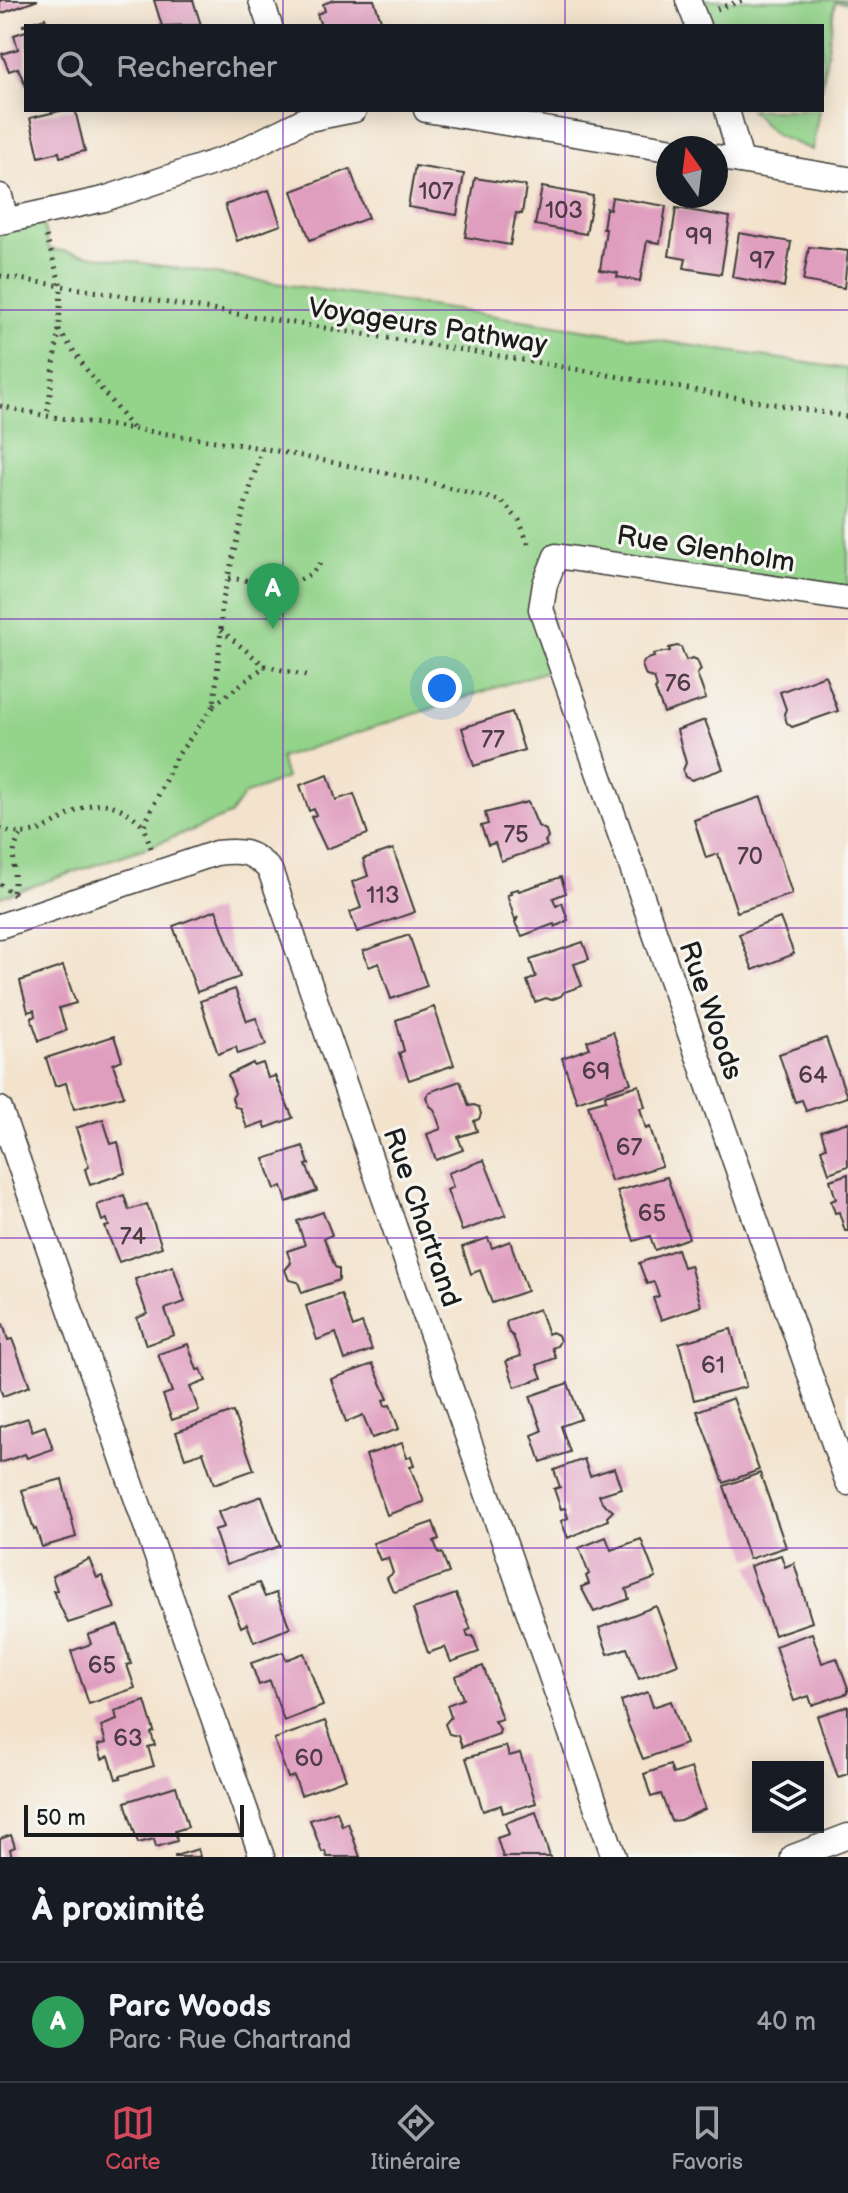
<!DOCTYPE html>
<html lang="fr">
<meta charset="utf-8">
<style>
body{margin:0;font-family:"Balsamiq Sans",sans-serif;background:#242831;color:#f1f3f6}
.controls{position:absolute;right:24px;bottom:24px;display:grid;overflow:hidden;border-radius:0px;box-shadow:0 4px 20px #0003}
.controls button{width:72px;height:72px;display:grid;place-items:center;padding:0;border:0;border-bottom:2px solid #363941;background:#171b24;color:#f1f3f6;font:40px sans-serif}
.compass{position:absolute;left:656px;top:136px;width:72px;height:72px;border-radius:50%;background:#171b24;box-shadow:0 4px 20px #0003;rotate:346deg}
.scale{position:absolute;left:24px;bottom:20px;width:220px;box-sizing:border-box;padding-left:8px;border:4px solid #1c1c1c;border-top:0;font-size:22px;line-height:28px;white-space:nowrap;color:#1c1c1c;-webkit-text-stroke:6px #f6f6f2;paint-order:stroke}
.you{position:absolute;left:442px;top:688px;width:28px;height:28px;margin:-20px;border:6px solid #fff;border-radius:50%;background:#1a73e8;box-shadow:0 0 0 12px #1a73e833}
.badge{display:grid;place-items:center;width:52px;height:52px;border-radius:50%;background:#d1495b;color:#fff;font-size:26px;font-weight:700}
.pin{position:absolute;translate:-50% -66px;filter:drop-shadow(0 2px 4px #0008)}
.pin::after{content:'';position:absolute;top:42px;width:28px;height:24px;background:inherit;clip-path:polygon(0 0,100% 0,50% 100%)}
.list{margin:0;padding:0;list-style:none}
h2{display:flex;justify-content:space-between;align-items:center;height:104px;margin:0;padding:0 32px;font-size:34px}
h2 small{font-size:26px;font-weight:400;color:#9ea1a6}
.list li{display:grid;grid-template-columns:52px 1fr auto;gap:24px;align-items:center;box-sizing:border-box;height:120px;padding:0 32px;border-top:2px solid #363941}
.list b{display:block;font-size:30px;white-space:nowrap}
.list p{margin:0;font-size:26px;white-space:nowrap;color:#9ea1a6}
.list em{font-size:26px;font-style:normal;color:#9ea1a6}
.icon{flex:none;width:44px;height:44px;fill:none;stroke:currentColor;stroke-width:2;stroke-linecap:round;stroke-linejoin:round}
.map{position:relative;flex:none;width:848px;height:1857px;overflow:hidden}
.search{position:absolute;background:#171b24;box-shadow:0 4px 20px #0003;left:24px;right:24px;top:24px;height:88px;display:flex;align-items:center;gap:20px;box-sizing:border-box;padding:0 28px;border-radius:0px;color:#9ea1a6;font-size:30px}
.sheet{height:224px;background:#171b24}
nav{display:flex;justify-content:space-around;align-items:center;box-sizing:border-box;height:112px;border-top:2px solid #363941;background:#171b24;font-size:22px;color:#9ea1a6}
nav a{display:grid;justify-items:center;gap:4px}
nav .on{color:#d1495b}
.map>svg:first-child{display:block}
</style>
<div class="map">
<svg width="848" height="1857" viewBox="0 0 848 1857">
<rect width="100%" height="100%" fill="#f6f6f2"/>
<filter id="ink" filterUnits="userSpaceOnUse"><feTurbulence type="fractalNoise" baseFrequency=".0125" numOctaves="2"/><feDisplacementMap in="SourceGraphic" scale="16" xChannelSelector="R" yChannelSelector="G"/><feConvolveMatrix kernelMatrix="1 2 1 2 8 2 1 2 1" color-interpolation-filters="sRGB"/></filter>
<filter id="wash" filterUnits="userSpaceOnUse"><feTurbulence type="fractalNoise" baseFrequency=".006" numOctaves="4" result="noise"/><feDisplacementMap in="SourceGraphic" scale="32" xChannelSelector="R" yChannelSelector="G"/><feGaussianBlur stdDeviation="1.8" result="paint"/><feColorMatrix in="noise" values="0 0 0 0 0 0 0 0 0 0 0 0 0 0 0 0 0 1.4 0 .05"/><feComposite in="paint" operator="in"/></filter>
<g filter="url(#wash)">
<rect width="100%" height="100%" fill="#f3e3cd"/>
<g fill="#93d38a" stroke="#587853" stroke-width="2">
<path d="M704,0h144v3l-13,-1 -13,87v-63h-108z"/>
<path d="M750,110h69l-7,40 -37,-15z"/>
<path d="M41,213l8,36 799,120v230l-292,-43 -11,28 14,83 -279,91 6,20 -42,17 -14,20 -79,31 -151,51v-675z"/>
</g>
<g id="blocks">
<g fill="#e09ebf">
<path d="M0,0h38l-38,14z"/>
<path d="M154,0h39l8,25 -39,1z"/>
<path d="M334,0h40l9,26h-62l-4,-12 8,-3 -2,-7z"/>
<path d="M45,18l3,8h-25v-1z"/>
<path d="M26,31v56l-8,-19 -9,3 -7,-17 16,-5 -4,-14z"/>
<path d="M64,110h11l10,41 -25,6 -1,-5 -20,5 -9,-39z"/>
<path d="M415,166l49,8 -7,41 -49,-8z"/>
<path d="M350,169l18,49 -58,22 -18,-49z"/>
<path d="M475,178l51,8 -4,28 -6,-1 -6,32 -45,-8z"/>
<path d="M542,187l51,9 -7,38 -51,-9z"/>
<path d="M269,190l12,35 -44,16 -12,-36z"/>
<path d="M612,197l54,9 -6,37 -13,-2 -7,40 -23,-4 1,-4 -18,-3 6,-41h-3l3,-21 4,1z"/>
<path d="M676,208l54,9 -9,57 -37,-6 2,-9 -17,-3z"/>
<path d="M739,233l52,9 -7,45 -52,-10z"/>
<path d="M809,247l39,4 -4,37 -41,-7z"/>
<path d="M677,646l4,1 5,13 7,-2 4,2 4,10 -4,4 9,25 -42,14 -9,-24 2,-2 -3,-9 -8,-2 -4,-11 3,-5 9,-3 -1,-3 17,-3 -1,-3z"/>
<path d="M825,675l13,36 -46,16 -5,-4 -3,-9 2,-5 -6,-17z"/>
<path d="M512,712l12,38 -50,16 -12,-38z"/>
<path d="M705,720l18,49 -31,11 -7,-3 -2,-7 3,-7 -9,-33z"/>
<path d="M328,775l8,25 18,-6 14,40 -42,15 -15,-32 5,-2 -2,-6 -5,2 -9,-26z"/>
<path d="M761,797l31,97 -55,18 -19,-58 -12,4 -12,-38z"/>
<path d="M528,802l10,24 8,4 2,8 -3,3 2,5 -46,15 -6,-18 -7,2 -7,-19 7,-2 -3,-11z"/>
<path d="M393,849l22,63 -58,20 -7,-20 11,-4 -9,-26 16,-6 -5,-17z"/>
<path d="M561,877l5,16 -13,5 3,8 6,-3 6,17 -13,7 -1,-3 -32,12 -7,-13 3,-6 -3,3 -8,-25 4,-1 -1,-3 8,-2 1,2z"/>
<path d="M216,910l24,67 -43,15 -24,-66z"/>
<path d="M780,918l14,36 -41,16 -14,-36z"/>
<path d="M409,935l18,51 -36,13 -12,-36 -10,4 -6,-16z"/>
<path d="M583,942l6,17 -15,5 8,22 -18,6 -3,4 -10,4 -5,-2 -11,4 -8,-21 9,-4 -6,-17z"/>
<path d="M63,966l13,37 -17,5 7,23 -27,10 -8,-23 4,-2 -1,-6 -6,2 -8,-31z"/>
<path d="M235,989l12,32 9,-3 10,27 -28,9 -2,-7 -18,7 -18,-53z"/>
<path d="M434,1007l20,58 -45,15 -10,-27 5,-2 -8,-31z"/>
<path d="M613,1032l18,51 -54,19 -15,-44 28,-10 -3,-7z"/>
<path d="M114,1036l8,24 -9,4 11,32 -50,13 -8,-26 -11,3 -9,-28z"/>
<path d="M826,1038l21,59 -41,14 -4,-11 -7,2 -16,-48z"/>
<path d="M253,1063l1,3 9,-3 5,15 7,-2 18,42 -27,10 -2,-6 -17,6 -7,-20 -5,-1 -3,-9 3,-5 -7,-18z"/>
<path d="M460,1081l9,25 5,-1 5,2 2,7 -2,5 -5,2 3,10 -19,6 5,13 -27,10 -9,-26 14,-5 -7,-20 -4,-3 -4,-9 3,-5z"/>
<path d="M639,1085l6,22 -5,1 6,21 4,-2 12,39 -51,15 -23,-76 18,-5 -1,-5z"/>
<path d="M103,1119l8,25 7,-2 7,31 -35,12 -5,-16 4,-2 -13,-39z"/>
<path d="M848,1122v44l-19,7 -8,-24 5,-2 -5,-16z"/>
<path d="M303,1146l6,18 -3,1 11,26 -30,11 -5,-16 -7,3 -11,-30z"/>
<path d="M484,1160l22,55 -44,16 -15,-41 6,-3 -5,-14z"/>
<path d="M848,1174v57h-3l-6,-19 -4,1 -4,-12 5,-2 -6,-19z"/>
<path d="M667,1177l22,61 -34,12 -5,-14 -16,5 -17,-50z"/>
<path d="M124,1195l5,15 18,-6 15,43 -43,15 -14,-35 4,-1 -2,-7 -5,2 -5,-16z"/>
<path d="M323,1212l9,23 -8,3 11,29 4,2v11l-37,13 -4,-11 -9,-2 -4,-10 6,-7 -4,-12 18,-6 -8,-24z"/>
<path d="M488,1238l4,10 18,-7 17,50 -35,12 -12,-33 -9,4 -9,-27z"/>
<path d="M677,1249l6,18 7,-2 11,41 -40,14 -8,-22 6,-2 -5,-14 -7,2 -8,-21z"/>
<path d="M173,1266l12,36 -20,7 9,26 -28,10 -9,-27 10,-4 -12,-35z"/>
<path d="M341,1294l12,33 9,-4 10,27 -27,10 -9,-27 -19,7 -11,-34z"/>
<path d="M539,1309l9,25 4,-2 6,3 2,6 -3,5 -5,2 4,10 -19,7 5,13 -27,9 -9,-26 15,-5 -8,-20 -4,-3 -3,-9 2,-4z"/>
<path d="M3,1324l5,16 4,-1 18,47 -27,10 -3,-7v-64z"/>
<path d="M731,1329l15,58 -52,13 -15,-57z"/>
<path d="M188,1344l9,26 4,-1 5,12 -16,6 9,24 -27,9 -9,-25 9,-3 -14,-38z"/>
<path d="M373,1364l15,35 -5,1 2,6 5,-1 9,24 -27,9 -9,-23 -17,7 -15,-43z"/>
<path d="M568,1383l13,36 -20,7 9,26 -29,10 -9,-27 10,-4 -12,-35z"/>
<path d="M733,1398l26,72 -35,13 -27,-72z"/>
<path d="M233,1412l21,58 -40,14 -11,-32 -18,6 -9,-26z"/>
<path d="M28,1418l4,13 13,-5 8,23 -26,9 -2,-4 -25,9v-36z"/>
<path d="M402,1443l5,15 4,-2 3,10 -4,1 14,35 -37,13 -21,-60z"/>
<path d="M584,1459l6,17 24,-8 7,20 -22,7 3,7 11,9 -6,6 1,3 -40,18 -7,-17 7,-3 -3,-10 -4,1 -7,-20 6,-2 -6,-17z"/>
<path d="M760,1473l26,74 -37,12 -25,-73z"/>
<path d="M62,1479l14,58 -34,10 -6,-18 -2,1 -12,-40z"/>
<path d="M262,1496l18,50 -54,19 -12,-35 10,-3 -6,-15z"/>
<path d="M433,1522l6,17 -5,2 5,13 3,-1 7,20 -54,19 -3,-2 -5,-12 6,-5 -5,-15 -8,2 -7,-17z"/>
<path d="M606,1537l5,13 30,-11 15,39 -30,11 3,10 -35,13 -13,-25 8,-3 -3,-8 3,-2 -10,-26z"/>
<path d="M781,1555l4,12 9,-4 18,59 -38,13 -24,-69z"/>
<path d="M89,1559l8,19 5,-2 13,32 -47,15 -15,-32 4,-1 -5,-14z"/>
<path d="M259,1583l6,14 11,-4 14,35 -36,14 -7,-18 -6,3 -13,-33z"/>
<path d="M456,1594l15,35 -5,2 2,6 5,-1 6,16 -28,10 -6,-15 -17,6 -15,-44z"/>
<path d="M656,1606l22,58 -39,15 -12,-31 -19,6 -9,-26z"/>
<path d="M118,1625l13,39 -4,1 8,23 -46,16 -18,-53 20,-7 -3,-9z"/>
<path d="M812,1633l10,30 15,-5 11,30v5l-36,12 -3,-9 -15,5 -19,-55z"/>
<path d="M283,1652l3,8 18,-7 19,53 -39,15 -14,-40 -11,4 -8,-22z"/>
<path d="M483,1666l19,53 -8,2 6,8 -1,5 -37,13 -4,-11 -9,-2 -4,-10 6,-7 -4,-12 16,-6 -8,-23z"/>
<path d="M648,1692l5,15 18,-6 15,43 -43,15 -15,-35 -7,-23z"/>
<path d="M145,1701l9,30 -3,2 4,12 -7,2 6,19 -34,10 1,2 -5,1 -7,-23 -7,3 -4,-14 8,-2 -5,-17 16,-6 -2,-9z"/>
<path d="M848,1706v68l-10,3 -21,-61z"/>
<path d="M325,1721l21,58 -45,16 -7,-19 -6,2 -14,-39z"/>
<path d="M506,1746l3,10 11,-3 16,50 -33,10 -2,-8 -18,6 -17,-53z"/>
<path d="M670,1765l3,9 18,-6 14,41 -25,11 -9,1 -10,-27 -10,3 -7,-23z"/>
<path d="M176,1786l12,41 -13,4 2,10 -21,6 -2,-8 -16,4 -13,-41z"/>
<path d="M337,1811l5,15 6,-3 12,34h-33l-2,-6 -3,1 -12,-32z"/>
<path d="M536,1812l14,45h-47l-6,-19 12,-4 -4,-11z"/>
<path d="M11,1835l4,12 -5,2 2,8h-12v-18z"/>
<path d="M198,1849l2,8h-25v-1z"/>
</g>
</g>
</g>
<g filter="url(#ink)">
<use href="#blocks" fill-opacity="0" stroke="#3c3a37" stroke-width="2"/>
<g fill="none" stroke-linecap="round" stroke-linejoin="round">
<g stroke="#3c3a37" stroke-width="27">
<g id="street">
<path d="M261,0l9,26"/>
<path d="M688,0l10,26"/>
<path d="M426,110l242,39"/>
<path d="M727,110l14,51"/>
<path d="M716,157l132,22"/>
<path d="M0,196l6,25"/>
<path d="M0,222l104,-23 126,-42 74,-37 50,-10"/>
<path d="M848,599l-292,-43 -11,28 -4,25 307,874"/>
<path d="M0,926l216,-73c26,-3 36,-2 54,17l344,987"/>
<path d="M0,1109l262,748"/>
<path d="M793,1857l55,-21"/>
</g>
</g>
<g stroke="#3c3a37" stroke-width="5" stroke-dasharray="2 6" stroke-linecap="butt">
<path d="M717,9l26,-9"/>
<path d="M46,236l15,50 -2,43 -12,87"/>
<path d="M0,276l500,80 348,61"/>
<path d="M59,330l32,46 41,52"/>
<path d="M0,406l47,10 215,32 162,33 77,20 18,19 11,28"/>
<path d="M229,578c33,4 71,16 92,-16"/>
<path d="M221,630l44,36"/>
<path d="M214,705l51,-39 46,11"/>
<path d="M0,828c61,27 79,-64 144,-2"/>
<path d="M151,848l-7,-22 31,-67 39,-53 7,-76v-22l23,-99 18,-61"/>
<path d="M0,884l14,11"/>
<path d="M13,892c4,-23 -5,-38 8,-57"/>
</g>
<use href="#street" stroke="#fff" stroke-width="24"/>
</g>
</g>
<path fill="none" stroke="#7b2cbf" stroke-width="2" stroke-opacity="0.55" d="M283,0v26M565,0v26M283,110v1747M565,110v1747M0,310h848M0,619h848M0,928h848M0,1238h848M0,1548h848"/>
<g text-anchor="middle" stroke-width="6" stroke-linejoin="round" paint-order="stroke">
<g font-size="24" fill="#4d3c45">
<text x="436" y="199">107</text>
<text x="564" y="218">103</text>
<text x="699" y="244">99</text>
<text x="762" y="268">97</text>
<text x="678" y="691">76</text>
<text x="493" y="747">77</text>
<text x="516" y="842">75</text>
<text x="750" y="864">70</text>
<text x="383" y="903">113</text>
<text x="596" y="1079">69</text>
<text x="813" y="1083">64</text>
<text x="629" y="1155">67</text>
<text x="652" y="1221">65</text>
<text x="133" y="1244">74</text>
<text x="713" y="1373">61</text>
<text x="102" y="1673">65</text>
<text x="128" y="1746">63</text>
<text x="309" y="1766">60</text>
</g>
<g font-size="28" fill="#1c1c1c" stroke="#f6f6f2">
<text transform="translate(428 325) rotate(9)" y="10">Voyageurs Pathway</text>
<text transform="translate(706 548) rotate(9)" y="10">Rue Glenholm</text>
<text transform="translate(712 1010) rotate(71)" y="10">Rue Woods</text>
<text transform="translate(423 1217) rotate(71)" y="10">Rue Chartrand</text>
</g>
</g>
</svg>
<div class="controls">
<button><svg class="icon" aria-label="layers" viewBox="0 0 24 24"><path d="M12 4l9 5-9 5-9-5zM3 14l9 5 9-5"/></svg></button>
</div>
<svg class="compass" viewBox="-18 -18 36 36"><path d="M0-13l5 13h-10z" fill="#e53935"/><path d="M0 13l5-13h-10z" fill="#9ea1a6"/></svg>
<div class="scale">50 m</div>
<div class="you"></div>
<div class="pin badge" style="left:273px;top:629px;background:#2e9e5b">A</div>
<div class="search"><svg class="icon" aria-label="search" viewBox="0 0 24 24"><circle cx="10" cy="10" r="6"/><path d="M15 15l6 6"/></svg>Rechercher</div>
</div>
<section class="sheet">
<h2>À proximité<small></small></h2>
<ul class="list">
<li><span class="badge" style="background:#2e9e5b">A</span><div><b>Parc Woods</b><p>Parc · Rue Chartrand</p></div><em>40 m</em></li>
</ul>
</section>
<nav>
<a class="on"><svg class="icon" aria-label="map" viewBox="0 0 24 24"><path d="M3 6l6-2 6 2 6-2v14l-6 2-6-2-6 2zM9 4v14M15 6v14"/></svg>Carte</a>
<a><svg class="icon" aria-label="directions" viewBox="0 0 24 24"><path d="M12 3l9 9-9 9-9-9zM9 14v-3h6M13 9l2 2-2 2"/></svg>Itinéraire</a>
<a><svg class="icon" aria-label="saved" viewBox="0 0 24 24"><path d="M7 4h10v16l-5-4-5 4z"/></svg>Favoris</a>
</nav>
